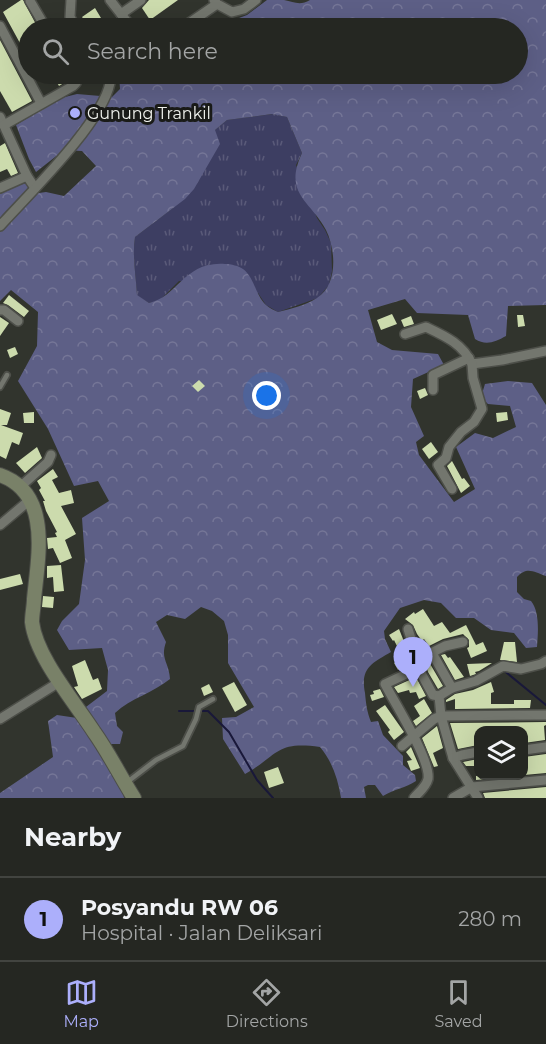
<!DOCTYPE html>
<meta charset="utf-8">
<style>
body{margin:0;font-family:Montserrat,sans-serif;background:#2d2f2a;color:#f1f3f6}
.controls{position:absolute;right:18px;bottom:18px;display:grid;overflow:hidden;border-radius:12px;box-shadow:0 6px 24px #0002}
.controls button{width:54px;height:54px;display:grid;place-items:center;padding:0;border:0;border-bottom:2px solid #424440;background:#252722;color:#f1f3f6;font:30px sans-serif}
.you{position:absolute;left:267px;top:396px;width:21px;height:21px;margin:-15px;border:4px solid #fff;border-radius:50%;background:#1a73e8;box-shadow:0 0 0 9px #1a73e833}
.badge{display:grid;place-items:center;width:39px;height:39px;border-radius:50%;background:#acaffb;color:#111;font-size:20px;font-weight:700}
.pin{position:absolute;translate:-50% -50px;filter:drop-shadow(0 2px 3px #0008)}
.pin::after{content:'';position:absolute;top:32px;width:21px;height:18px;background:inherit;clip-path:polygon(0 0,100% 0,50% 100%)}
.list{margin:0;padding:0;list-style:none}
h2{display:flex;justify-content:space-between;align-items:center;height:78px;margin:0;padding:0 24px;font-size:26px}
h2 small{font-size:20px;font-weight:400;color:#a3a5a5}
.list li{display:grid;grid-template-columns:39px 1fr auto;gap:18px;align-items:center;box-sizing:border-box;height:84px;padding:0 24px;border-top:2px solid #424440}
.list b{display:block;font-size:22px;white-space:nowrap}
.list p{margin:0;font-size:20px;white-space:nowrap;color:#a3a5a5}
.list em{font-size:20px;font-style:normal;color:#a3a5a5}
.icon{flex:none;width:33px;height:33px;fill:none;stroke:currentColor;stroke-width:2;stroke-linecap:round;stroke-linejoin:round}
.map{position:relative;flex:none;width:546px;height:798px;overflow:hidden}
.search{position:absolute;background:#252722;box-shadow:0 6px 24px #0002;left:18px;right:18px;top:18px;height:66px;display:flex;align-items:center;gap:15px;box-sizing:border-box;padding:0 21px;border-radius:33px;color:#a3a5a5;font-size:22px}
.sheet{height:162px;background:#252722}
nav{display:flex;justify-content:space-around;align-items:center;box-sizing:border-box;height:84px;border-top:2px solid #424440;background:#252722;font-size:16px;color:#a3a5a5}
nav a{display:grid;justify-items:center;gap:3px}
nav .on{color:#acaffb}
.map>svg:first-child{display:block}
</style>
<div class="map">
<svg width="546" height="798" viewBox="0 0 546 798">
<defs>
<pattern id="grass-tufts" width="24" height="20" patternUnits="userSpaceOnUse" patternTransform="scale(1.5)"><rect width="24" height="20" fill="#3d3e62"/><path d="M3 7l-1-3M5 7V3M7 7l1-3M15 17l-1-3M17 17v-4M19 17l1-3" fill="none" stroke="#5a5a79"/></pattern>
<pattern id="forest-crowns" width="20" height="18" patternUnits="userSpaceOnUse" patternTransform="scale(1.5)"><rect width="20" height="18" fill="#5d5f86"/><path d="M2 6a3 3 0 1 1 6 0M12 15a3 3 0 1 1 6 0" fill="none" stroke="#757697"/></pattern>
</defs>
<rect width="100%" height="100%" fill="#31342d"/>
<path fill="url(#grass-tufts)" d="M273,114l14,3 15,36 -6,12 21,53 8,12 6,13 1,28 -3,14 -11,13 -40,14 -12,-7 -8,-12 -79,-12 -20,20 -10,2 -12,-7c-1,-20 -5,-40 -2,-59l38,-29 42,-78 12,-10z"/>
<path fill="url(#forest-crowns)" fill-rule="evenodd" d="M267,0c6,0 12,0 17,0 10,2 16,6 26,0h236v305l-38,1 -2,30c-11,6 -20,10 -31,3l-7,-24 -51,-2 -12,-14 -37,11 9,32 15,8 46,4 6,11 -31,14 -2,28 13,29 -8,6 3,13 35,47 21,-13 -19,-42 19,-14 18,5 23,-11 -6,-21 -22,-2 -7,-7 4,-13 23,-3 24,2 14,22v171c-12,-4 -19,-10 -29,1v15l7,7 7,2c9,11 7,32 6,46l-11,1 -12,-15 -23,-3 -17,-12h-18l-15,-15 -17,-3 -24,8 -16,23 1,8 6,13c-19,11 -31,16 -26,41 1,11 2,19 6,29l7,-1 5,14 20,21v9l12,10 1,6c-10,7 -22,8 -33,15l-8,-11h-7l-4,2 2,11h-25c-3,-19 -9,-37 -21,-51 -45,-6 -41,8 -75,27l-22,-35 -1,-21 14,-1 18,-10 -26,-44v-28l-4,-14 -12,-10 -11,-4 -16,12 -18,-4 -11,7 10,20c-6,17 3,20 4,37 -17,14 -39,19 -55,34l2,13 6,6 -3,12h-10l-8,-7 20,47 2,14h-124v-5l53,-36 -5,-36 9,-6 20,3 5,-8 25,-19 1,-21 -6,-22 -33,2 -12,-20 5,-9 17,-17 6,-44 -3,-42 27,-17 -11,-20 -24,5 -26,-57 -30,-48 19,-35 1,-34 -27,-22 -11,11v-110l26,-8 13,10 7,-1 18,4 32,-30 -14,-15 -18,-1 -28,22 -7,-13 -13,-34 45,-27 16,-4 35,3 8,-8 -1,-15h399v-46h-315l23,-5 21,-8zM272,114l15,3 15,36c-19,41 8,47 24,77 10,20 12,55 -9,68 -11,7 -26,11 -39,14 -4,-2 -9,-4 -12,-7 -10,-9 -12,-28 -23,-36 -4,-3 -12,-5 -18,-5 -41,-3 -47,33 -76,39l-12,-8c-1,-19 -5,-39 -2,-58l50,-38 9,-10 26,-45 -5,-14 12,-10z"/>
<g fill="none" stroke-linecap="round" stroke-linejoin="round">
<g stroke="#191839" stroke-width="2">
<path d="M502,669l44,36"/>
<path d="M179,711h29l21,21 28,48 16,18"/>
</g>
</g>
<g fill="#ccdbad">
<path d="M21,0h2l15,28h-10v13l-7,4 -18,-33z"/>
<path d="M149,0h29l-28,20 -8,-12z"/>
<path d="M95,8l6,10 7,10h-18l-8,-11z"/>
<path d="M0,40l32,61 -20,11 -12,-21z"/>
<path d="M52,74h12l3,7 -8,5z"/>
<path d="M5,143l13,30 -7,3 -4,-7 -7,3v-26z"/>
<path d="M9,295l20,16 -5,6 -16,-12 -5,-2z"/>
<path d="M392,314l5,10 -16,6 -4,-10z"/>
<path d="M517,315h6l2,11 -7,1z"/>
<path d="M411,316l3,8 -10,3 -3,-7z"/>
<path d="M0,317l9,6 -9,13z"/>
<path d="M15,347l3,7 -8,4 -3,-8z"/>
<path d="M199,380l6,6 -7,6 -6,-6z"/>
<path d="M425,388l3,7 -8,4 -3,-8z"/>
<path d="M0,409l11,4 -4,12h-6l22,8 -4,12 -7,-3 -6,17 -6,-3z"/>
<path d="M34,412v11h-10l-1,-10z"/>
<path d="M507,412l1,8 -11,2 -1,-9z"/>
<path d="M431,442l7,10 -9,7 -7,-10z"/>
<path d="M37,447l5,11 -17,15 -9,-10z"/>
<path d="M452,461l10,18 2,-1 6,8 -9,7 -14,-27z"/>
<path d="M53,469l5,8 -6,3 7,13 12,-3 3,13 -13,3 15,28 -11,6 7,18 -12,5 -7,-15 -5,1 -1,-11 10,-1 -2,-4 2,-1 -11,-21 -3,-10h2l-6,-11 2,-2 -4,-7z"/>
<path d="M61,565l3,26 -10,1 -1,-15 -6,1v-12z"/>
<path d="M20,574l3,10 -23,6v-11z"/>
<path d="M43,596l11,1 -1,11 -11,-1z"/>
<path d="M423,609l11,17 8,-4 8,11 16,-8 10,20 7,-3 4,9 -16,7 -4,-10 2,-1v-7l-6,-6 -20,5 -14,7 -5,-7 -2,2 -5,-7 -4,-9 -8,-6 9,-7 1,2z"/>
<path d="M399,629l8,20 -7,3 -6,-12 -1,1 -4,-6z"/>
<path d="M504,642h11l2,20 -17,-2z"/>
<path d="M445,654l3,4 2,-1 14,20 -9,3 -14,-25z"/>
<path d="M403,657l5,7 -10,6 -4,-7z"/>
<path d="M85,660l8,20 5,-2 4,11 -20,10 -8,-12 4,-1 -6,-20z"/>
<path d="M429,662l14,24 -5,3 -10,-17 -3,-9z"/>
<path d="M492,663l-13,8 -4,1 1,2 -6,2 -3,-12z"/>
<path d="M416,677l10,19 -7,3 -3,-7 -6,1 -1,-3 -11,3 -4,-6z"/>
<path d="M234,682l13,23 -12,7 -13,-24z"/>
<path d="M491,682l3,10 -3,1v11h23v-4h17l-1,8 -75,1v-10l-9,3v-2l9,-6 18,-4z"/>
<path d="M209,684l4,8 -9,4 -3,-8z"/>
<path d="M380,689l4,8 -12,4 -2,-6 4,-1 -1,-3z"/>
<path d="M424,699l8,14 -16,13 -3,-5 7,-5 -6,-10z"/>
<path d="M385,705l19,27 -10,8 -6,-8 2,-2 -14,-19z"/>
<path d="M546,722v3l-2,1 1,14 -21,3v-13h-46v15l-20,4 -8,-26z"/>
<path d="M437,726l6,22 -10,5 5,13 -4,1 -12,-29z"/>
<path d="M411,747l9,21 -9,3 -4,-10 5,-1 -6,-8z"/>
<path d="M546,754v19l-22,2v-18z"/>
<path d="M478,759v7h-12l-3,-4z"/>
<path d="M278,767l6,16 -15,5 -5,-16z"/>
<path d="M476,776h46l-46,4z"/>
<path d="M546,787v11h-61l-2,-5z"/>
</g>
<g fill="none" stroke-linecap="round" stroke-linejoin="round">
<g stroke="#4d4f49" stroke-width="8">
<g id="lane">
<path d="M0,387l7,-12"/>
<path d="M126,783l30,-23 27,-14 13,-27 3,-12 14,-8"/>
</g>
</g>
<g stroke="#4d4f49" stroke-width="12">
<g id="street">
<path d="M71,0l-1,17 6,11"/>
<path d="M110,0l22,28"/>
<path d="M214,0l3,4 15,8 12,-3 12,-9"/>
<path d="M30,1l16,27"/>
<path d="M121,14l20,-14"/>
<path d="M0,26l41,77"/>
<path d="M182,28l35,-24"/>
<path d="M0,117l27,59 8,12"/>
<path d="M4,125l69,-39 3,-3 -5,-9"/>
<path d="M0,188l27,-12"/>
<path d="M0,226c29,-32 102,-103 110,-143l-3,-9"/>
<path d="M0,310h4l14,11"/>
<path d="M405,334l21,-7c19,9 37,17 46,37l30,-4 44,-9"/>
<path d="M433,390v-15l36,-17"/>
<path d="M20,487l28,-25 3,-7"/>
<path d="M452,489l-14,-24 8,-7 3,-11 12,-15 13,-10 8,-13 -9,-31 -1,-14"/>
<path d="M0,525l31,-26"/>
<path d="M408,629l14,46 11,20 6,1"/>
<path d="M432,653l20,35"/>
<path d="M417,660l28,-14 18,-4"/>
<path d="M439,696l13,-8 24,-7 27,-15 18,3 20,-5 5,-3"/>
<path d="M439,696l2,20 12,42 25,40"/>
<path d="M0,719l61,-38"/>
<path d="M402,746l32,-27 7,-3 105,-1"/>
<path d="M524,750l22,-3"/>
<path d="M453,758l9,-3 16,-3"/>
<path d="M414,798c5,-6 12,-11 14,-19 3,-19 -33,-75 -43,-95l34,-16"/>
<path d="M453,798l19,-11 74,-7"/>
</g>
</g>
<g stroke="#4d4f49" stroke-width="16">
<path id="secondary" d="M0,475c52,18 38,82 34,124 0,7 -2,15 -2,23 4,35 42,79 62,110 15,21 26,44 40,66"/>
</g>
<use href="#lane" stroke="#73766e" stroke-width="4.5"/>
<use href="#street" stroke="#73766e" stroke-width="9"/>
<use href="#secondary" stroke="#798168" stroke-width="14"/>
</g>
<circle fill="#acaffb" stroke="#1a1b18" stroke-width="2" cx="75" cy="113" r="6"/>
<g text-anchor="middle" stroke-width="6" stroke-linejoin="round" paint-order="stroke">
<g font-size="16" fill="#f1f3ee" stroke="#1a1b18" text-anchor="start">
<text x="87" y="119">Gunung Trankil</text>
</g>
</g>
</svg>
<div class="controls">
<button><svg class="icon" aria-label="layers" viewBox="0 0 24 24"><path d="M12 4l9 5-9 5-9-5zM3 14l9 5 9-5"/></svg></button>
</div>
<div class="you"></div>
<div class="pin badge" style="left:413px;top:687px">1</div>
<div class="search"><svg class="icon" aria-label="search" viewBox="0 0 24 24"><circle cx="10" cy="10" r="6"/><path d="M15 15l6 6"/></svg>Search here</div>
</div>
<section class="sheet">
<h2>Nearby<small></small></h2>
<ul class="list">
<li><span class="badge">1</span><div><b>Posyandu RW 06</b><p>Hospital · Jalan Deliksari</p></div><em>280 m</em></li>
</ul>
</section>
<nav>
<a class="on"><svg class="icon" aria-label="map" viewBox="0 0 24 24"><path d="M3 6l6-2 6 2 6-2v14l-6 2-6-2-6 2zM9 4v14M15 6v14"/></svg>Map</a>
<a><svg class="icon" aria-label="directions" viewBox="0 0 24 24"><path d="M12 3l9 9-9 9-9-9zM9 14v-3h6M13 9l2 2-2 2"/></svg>Directions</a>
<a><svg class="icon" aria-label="saved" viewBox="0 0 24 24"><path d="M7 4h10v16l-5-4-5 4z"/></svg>Saved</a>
</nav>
